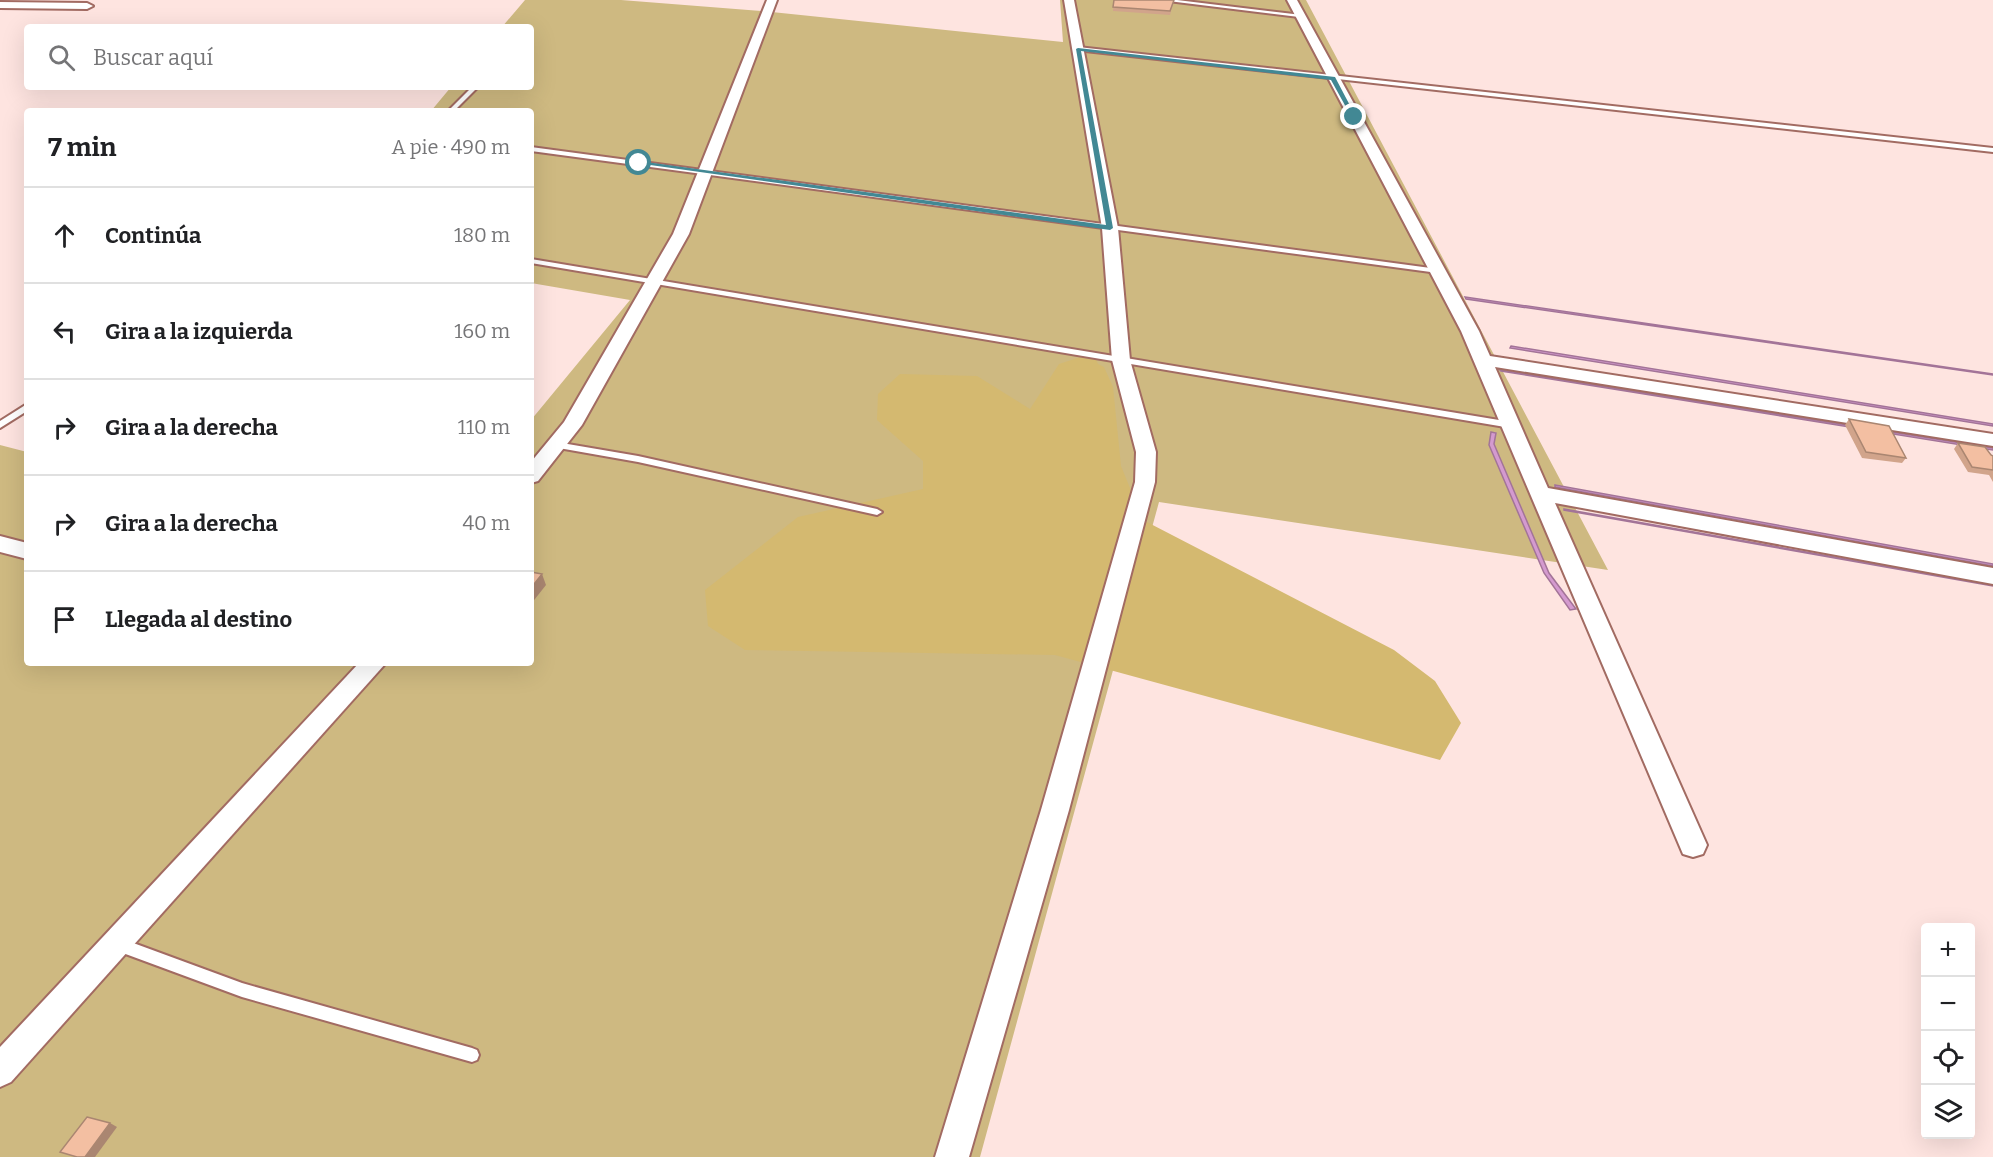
<!DOCTYPE html>
<html lang="es">
<meta charset="utf-8">
<style>
body{margin:0;font-family:Bitter,serif;background:#f2f2f2;color:#202124}
.controls{position:absolute;right:18px;bottom:18px;display:grid;overflow:hidden;border-radius:6px;box-shadow:0 6px 24px #0002}
.controls button{width:54px;height:54px;display:grid;place-items:center;padding:0;border:0;border-bottom:2px solid #e0e0e0;background:#fff;color:#202124;font:30px sans-serif}
.stop{position:absolute;width:18px;height:18px;margin:-14px;border:4px solid #428894;border-radius:50%;background:#fff}
.stop.end{background:#428894;border-color:#fff;box-shadow:0 2px 6px #0008}
.list{margin:0;padding:0;list-style:none}
h2{display:flex;justify-content:space-between;align-items:center;height:78px;margin:0;padding:0 24px;font-size:26px}
h2 small{font-size:20px;font-weight:400;color:#757577}
.list li{display:grid;grid-template-columns:39px 1fr auto;gap:18px;align-items:center;box-sizing:border-box;height:96px;padding:0 24px;border-top:2px solid #e0e0e0}
.list b{display:block;font-size:22px;white-space:nowrap}
.list em{font-size:20px;font-style:normal;color:#757577}
.icon{flex:none;width:33px;height:33px;fill:none;stroke:currentColor;stroke-width:2;stroke-linecap:round;stroke-linejoin:round}
.map{position:relative;flex:none;width:1993px;height:1157px;overflow:hidden}
.search{position:absolute;background:#fff;box-shadow:0 6px 24px #0002;left:24px;top:24px;width:510px;height:66px;display:flex;align-items:center;gap:15px;box-sizing:border-box;padding:0 21px;border-radius:6px;color:#757577;font-size:22px}
.panel{position:absolute;background:#fff;box-shadow:0 6px 24px #0002;left:24px;top:108px;width:510px;height:558px;border-radius:6px}
.map>svg:first-child{display:block}
</style>
<div class="map">
<svg width="1993" height="1157" viewBox="0 0 1993 1157">
<rect width="100%" height="100%" fill="#fee4e0"/>
<path fill="#ceb981" d="M525,0h96l140,11 302,31 -3,-42h246l302,570 -449,-68 -179,655h-980v-712l27,7v211h504v-243l99,-120 -99,-17v-172h-100l20,-24h80v-60h-29z"/>
<path fill="#d4b970" d="M1093,353l5,11 6,3 9,20 8,79 22,54 251,130 41,31 26,42 -21,37 -385,-105 -310,-5 -37,-24 -3,-36 93,-73 125,-28v-28l-46,-41 1,-26 22,-20 77,2 53,33 29,-45z"/>
<g fill="#d49acf" stroke="#a37498" stroke-width="1.5">
<path d="M1465,297l528,77v1l-527,-76z"/>
<path d="M1511,346l482,78v2l-483,-78z"/>
<path d="M1500,370l493,78v2l-492,-79z"/>
<path d="M1491,432l5,1 -2,11 55,129 27,36 -6,1 -26,-37 -55,-128z"/>
<path d="M1555,485l438,79v2l-438,-79z"/>
<path d="M1564,509l429,76v1l-429,-76z"/>
</g>
<g fill="none" stroke-linecap="round" stroke-linejoin="round">
<g stroke="#a26b62" stroke-width="4">
<g id="service">
<path d="M1160,0h17l125,15 -3,2z"/>
<path d="M1078,47l915,101v4l-917,-102v-2z"/>
<path d="M472,87h6l-24,24h-6z"/>
<path d="M531,147l907,122 4,2 -4,2 -907,-122z"/>
<path d="M531,259l980,163 5,3 -5,3 -980,-165z"/>
<path d="M27,404v7l-27,17v-7z"/>
<path d="M556,442l82,14 239,53 5,3 -5,3 -239,-53 -85,-15 -2,-2z"/>
<path d="M117,937l125,46 230,65 5,2 2,5 -2,5 -5,2 -230,-65 -130,-48 -2,-5 2,-5z"/>
</g>
</g>
<g stroke="#a26b62" stroke-width="4">
<g id="minor">
<path d="M767,0h10l-88,234 -107,191 -44,56 -7,2v-21l33,-40 109,-188z"/>
<path d="M1064,0h10l44,228 12,132 26,92 -1,30 -86,328 -100,347h-34l106,-347 94,-328 1,-30 -24,-92 -10,-132z"/>
<path d="M1287,0h10l182,331 11,25 503,78v12l-498,-79 53,121 445,80v16l-438,-81 152,342 -4,9 -10,3 -10,-3 -222,-523z"/>
<path d="M0,2l87,1 6,3 -6,3 -87,-1z"/>
<path d="M0,536l27,7v16l-27,-7z"/>
<path d="M359,663h27l-375,419 -11,5v-40z"/>
</g>
</g>
<use href="#service" fill="#fff" fill-rule="evenodd"/>
<use href="#minor" fill="#fff" fill-rule="evenodd"/>
</g>
<g fill="#d1a48b">
<path d="M1114,0l59,4 -3,11 -57,-4z"/>
<path d="M1849,419l57,39 -4,5 -40,-5 -17,-33z"/>
<path d="M1958,443l35,13v26l-4,-7 -21,-3 -14,-23z"/>
</g>
<g fill="#aa8671">
<path d="M542,574l4,11 -15,19v-16z"/>
<path d="M110,1123l7,4 -22,30h-10z"/>
</g>
<g fill="#f3bfa2" stroke="#aa8671" stroke-width="1.5">
<path d="M1114,0h60l-4,11 -57,-4z"/>
<path d="M1849,419l40,7 17,32 -40,-6z"/>
<path d="M1958,443l27,4 6,8 2,1v14l-21,-3z"/>
<path d="M531,572l11,2 -11,14z"/>
<path d="M87,1117l23,6 -25,34h-8l-17,-5z"/>
</g>
<path fill="#428894" d="M1078,48l257,29 21,40 -4,1 -21,-38 -250,-29 32,177 -3,2 -474,-67 3,-2 467,64 -30,-176z"/>
</svg>
<div class="controls">
<button>+</button>
<button>−</button>
<button><svg class="icon" aria-label="locate" viewBox="0 0 24 24"><circle cx="12" cy="12" r="6"/><path d="M12 2v4M12 18v4M2 12h4M18 12h4"/></svg></button>
<button><svg class="icon" aria-label="layers" viewBox="0 0 24 24"><path d="M12 4l9 5-9 5-9-5zM3 14l9 5 9-5"/></svg></button>
</div>
<div class="stop" style="left:639px;top:163px"></div>
<div class="stop end" style="left:1354px;top:117px"></div>
<div class="search"><svg class="icon" aria-label="search" viewBox="0 0 24 24"><circle cx="10" cy="10" r="6"/><path d="M15 15l6 6"/></svg>Buscar aquí</div>
<section class="panel">
<h2>7 min<small>A pie · 490 m</small></h2>
<ul class="list">
<li><svg class="icon" aria-label="ahead" viewBox="0 0 24 24"><path d="M12 20V5M6 11l6-6 6 6"/></svg><div><b>Continúa</b></div><em>180 m</em></li>
<li><svg class="icon" aria-label="left" viewBox="0 0 24 24"><path d="M17 20v-9H6M10 6l-5 5 5 5"/></svg><div><b>Gira a la izquierda</b></div><em>160 m</em></li>
<li><svg class="icon" aria-label="right" viewBox="0 0 24 24"><path d="M7 20v-9h11M14 6l5 5-5 5"/></svg><div><b>Gira a la derecha</b></div><em>110 m</em></li>
<li><svg class="icon" aria-label="right" viewBox="0 0 24 24"><path d="M7 20v-9h11M14 6l5 5-5 5"/></svg><div><b>Gira a la derecha</b></div><em>40 m</em></li>
<li><svg class="icon" aria-label="arrive" viewBox="0 0 24 24"><path d="M6 21V4h12l-3 4 3 4H6"/></svg><div><b>Llegada al destino</b></div></li>
</ul>
</section>
</div>
